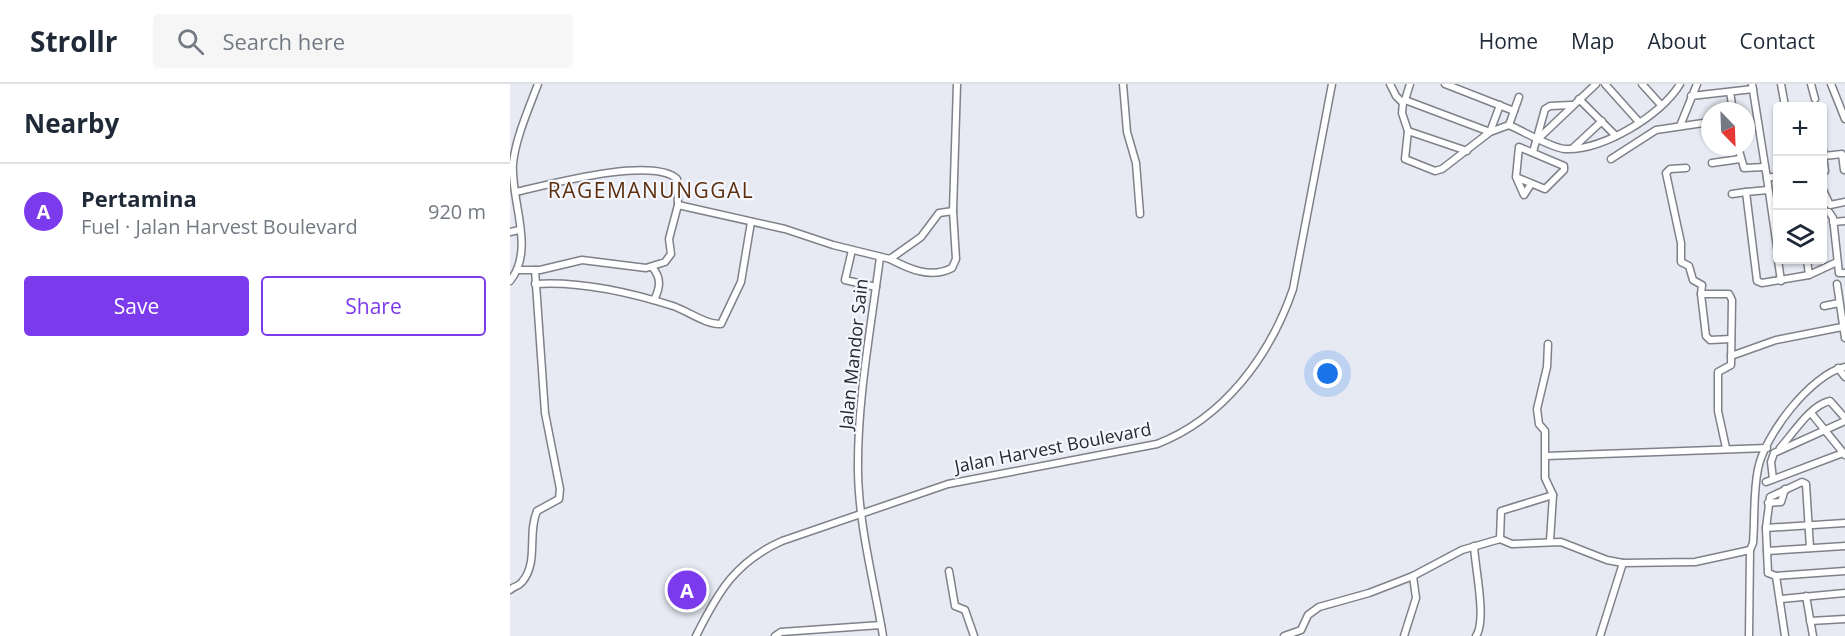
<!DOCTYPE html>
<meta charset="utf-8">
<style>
body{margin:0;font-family:"Open Sans",sans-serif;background:#f6f6f7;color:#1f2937}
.controls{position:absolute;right:18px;top:18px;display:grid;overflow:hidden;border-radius:6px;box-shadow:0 2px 4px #0004}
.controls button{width:54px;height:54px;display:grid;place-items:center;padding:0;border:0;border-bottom:2px solid #e0e1e3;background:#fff;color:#1f2937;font:30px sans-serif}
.compass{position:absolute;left:1191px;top:18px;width:54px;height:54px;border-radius:50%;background:#fff;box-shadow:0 2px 4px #0004;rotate:157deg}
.you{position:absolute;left:818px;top:290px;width:21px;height:21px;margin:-15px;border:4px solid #fff;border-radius:50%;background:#1a73e8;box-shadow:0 0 0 9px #1a73e833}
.badge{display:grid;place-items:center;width:39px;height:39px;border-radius:50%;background:#7c3aed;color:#fff;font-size:20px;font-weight:700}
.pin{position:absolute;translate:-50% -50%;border:3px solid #fff;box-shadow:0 2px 6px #0006}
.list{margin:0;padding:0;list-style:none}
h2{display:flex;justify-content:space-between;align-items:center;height:78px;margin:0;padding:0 24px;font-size:26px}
h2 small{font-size:20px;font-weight:400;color:#747a83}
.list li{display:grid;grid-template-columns:39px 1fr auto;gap:18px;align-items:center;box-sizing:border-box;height:96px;padding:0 24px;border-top:2px solid #e0e1e3}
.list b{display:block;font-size:22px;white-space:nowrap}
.list p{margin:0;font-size:20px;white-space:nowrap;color:#747a83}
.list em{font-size:20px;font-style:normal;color:#747a83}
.actions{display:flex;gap:12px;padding:18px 24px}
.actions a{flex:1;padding:14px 0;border:2px solid #7c3aed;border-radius:6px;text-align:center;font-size:21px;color:#7c3aed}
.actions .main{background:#7c3aed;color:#fff}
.icon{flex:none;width:33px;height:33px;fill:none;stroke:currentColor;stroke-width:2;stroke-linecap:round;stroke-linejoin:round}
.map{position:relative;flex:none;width:1335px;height:552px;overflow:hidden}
header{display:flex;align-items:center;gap:36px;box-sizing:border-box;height:84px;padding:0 30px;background:#fff;border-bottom:2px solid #e0e1e3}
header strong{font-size:28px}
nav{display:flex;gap:33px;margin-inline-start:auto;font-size:21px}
.search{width:420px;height:54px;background:#f6f6f7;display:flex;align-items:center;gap:15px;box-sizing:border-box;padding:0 21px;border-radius:6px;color:#747a83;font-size:22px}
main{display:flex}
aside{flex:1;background:#fff}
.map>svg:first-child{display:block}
</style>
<header>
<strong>Strollr</strong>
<div class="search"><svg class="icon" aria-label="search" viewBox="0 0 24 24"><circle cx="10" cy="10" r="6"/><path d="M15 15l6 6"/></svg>Search here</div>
<nav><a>Home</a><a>Map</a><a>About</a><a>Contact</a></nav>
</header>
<main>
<aside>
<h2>Nearby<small></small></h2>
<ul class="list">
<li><span class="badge">A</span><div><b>Pertamina</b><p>Fuel · Jalan Harvest Boulevard</p></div><em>920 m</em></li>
</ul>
<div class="actions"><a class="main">Save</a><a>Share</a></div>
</aside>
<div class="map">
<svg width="1335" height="552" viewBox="0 0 1335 552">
<rect width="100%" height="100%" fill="#e7eaf3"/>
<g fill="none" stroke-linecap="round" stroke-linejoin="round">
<g stroke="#7f8189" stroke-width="9">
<g id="minor">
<path d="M613,0l4,48 9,31 4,51"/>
<path d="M880,0l6,12 7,7 -1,10 6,18 -3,28 30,12 7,-2 48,-37 19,-7c14,6 42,23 56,24 37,2 97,-34 115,-65"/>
<path d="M935,0l69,27"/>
<path d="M1095,0l34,38"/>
<path d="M1132,0l19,21"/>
<path d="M1242,0l15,94"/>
<path d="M1271,0l4,22"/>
<path d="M1301,0l4,15"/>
<path d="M1321,0l14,35"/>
<path d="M1220,8l3,19"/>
<path d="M1181,12l62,-7"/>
<path d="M1069,15l37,37"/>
<path d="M895,16l5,-16"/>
<path d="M893,19l2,-3 85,32 10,-27"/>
<path d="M999,41l10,-28"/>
<path d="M1170,42l17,-42"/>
<path d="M898,47l59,20"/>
<path d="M1029,54l57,-54"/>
<path d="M1312,60l2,12 18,-2 2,16"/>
<path d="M1064,63l28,-26"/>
<path d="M1228,63l6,21 21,-1"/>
<path d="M1023,68l12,-43 5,-3 21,-1"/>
<path d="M1101,75l45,-29 54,-8"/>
<path d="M1202,79l28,-4"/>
<path d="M1176,84l-16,1 -4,4 15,70v19l8,4 4,14 9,5 -1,9h28l3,6 -1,65 -13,7v39l8,37"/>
<path d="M1312,90l3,-3 -2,-15"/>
<path d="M1268,92l-11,2 11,76"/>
<path d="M1006,93l29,12 19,-19v-4l-45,-19 -3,30 8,18 7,-11"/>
<path d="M1312,104l8,17 15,-3"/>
<path d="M1258,106l-22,2 11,89 5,2 47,-8"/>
<path d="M6,108c31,-7 136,-36 161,-13l1,26"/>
<path d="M1222,110l14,-2"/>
<path d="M1312,127l7,1 4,6 6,55h6"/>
<path d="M1323,138l12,-1"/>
<path d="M0,148l9,-2"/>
<path d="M342,166l-7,30 31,7"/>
<path d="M370,173c-9,71 -23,143 -22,215 1,55 16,110 25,164"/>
<path d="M380,175c19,10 41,20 62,9l4,-9 -3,-48"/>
<path d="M1268,176l3,21"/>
<path d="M1297,176l2,15 28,-13"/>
<path d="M142,183c10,11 8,21 2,33"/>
<path d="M7,186h23l42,-10 64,8 19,-6 6,-8 -2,-15 9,-34 107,24 48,16 57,14 31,-22 18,-24 14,-2 4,-127"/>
<path d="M0,197c26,-32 0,-81 3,-118 3,-26 16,-55 25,-79"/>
<path d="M25,200c46,-3 94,8 138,22 15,5 33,19 48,18l20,-42 10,-60"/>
<path d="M1327,200l8,54"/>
<path d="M1191,210l5,42 4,4 21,-1"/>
<path d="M1314,222l15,-3"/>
<path d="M1038,260l-1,23 -10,42 2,15 6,7v47l8,17 -3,46"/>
<path d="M1221,272l45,-16 66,-13"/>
<path d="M1328,284l7,9"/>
<path d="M1301,329l34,42"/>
<path d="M1270,364c13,-14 30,-43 50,-47l15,17"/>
<path d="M1036,372l221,-8"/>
<path d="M1263,395l-2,-17 3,-9 71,-32"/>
<path d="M1256,398l77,-29"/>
<path d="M1258,419l13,-1 4,-13"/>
<path d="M1256,444l79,-5"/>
<path d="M990,455l1,-28 52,-16"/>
<path d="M964,462c1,22 13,74 2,90"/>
<path d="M1300,464l-4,-64 -4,-2 -32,15 -4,31 2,45 8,3 69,-5"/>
<path d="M1257,467l78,-5"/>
<path d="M439,487l6,35 10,4 9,26"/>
<path d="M1266,492l9,60"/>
<path d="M0,506c4,-4 8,-3 12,-8 17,-20 5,-48 15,-71l22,-12 1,-10 -15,-76 -10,-143"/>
<path d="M1296,512l7,40"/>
<path d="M1271,515l64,-6"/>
<path d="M1300,537l35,-2"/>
<path d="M186,552c22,-44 39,-74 86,-95l166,-57 209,-40c67,-26 113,-88 136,-155l39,-205"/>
<path d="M265,552l6,-4 100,-7"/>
<path d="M774,552l17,-6 7,-15 11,-8 50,-14 44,-17 49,-26 38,-11 12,5 49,-2 46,18 16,3"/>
<path d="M894,552l12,-38 -3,-22"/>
<path d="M1090,552l23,-73 72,-1 55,-12 3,-7c2,-24 0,-50 5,-74 6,-33 53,-95 87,-102"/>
<path d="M1239,552l1,-86"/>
</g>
</g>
<use href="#minor" stroke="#fff" stroke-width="6"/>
</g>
<g text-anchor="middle" stroke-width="4.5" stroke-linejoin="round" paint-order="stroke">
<g font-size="18" fill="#27282b" stroke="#f5f7fe">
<text transform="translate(344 270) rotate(-84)" y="6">Jalan Mandor Sain</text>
<text transform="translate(543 364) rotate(-11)" y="6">Jalan Harvest Boulevard</text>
</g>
<g font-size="21" letter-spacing="1.5" fill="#5d2f0e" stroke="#f5f7fe">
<text x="141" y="114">RAGEMANUNGGAL</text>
</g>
</g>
</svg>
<div class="controls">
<button>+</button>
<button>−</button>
<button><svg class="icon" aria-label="layers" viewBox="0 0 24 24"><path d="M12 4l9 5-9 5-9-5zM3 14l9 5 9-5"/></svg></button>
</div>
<svg class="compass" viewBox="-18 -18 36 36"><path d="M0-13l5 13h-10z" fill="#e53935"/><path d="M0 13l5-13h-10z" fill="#747a83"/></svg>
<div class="you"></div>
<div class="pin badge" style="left:177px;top:506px">A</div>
</div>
</main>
